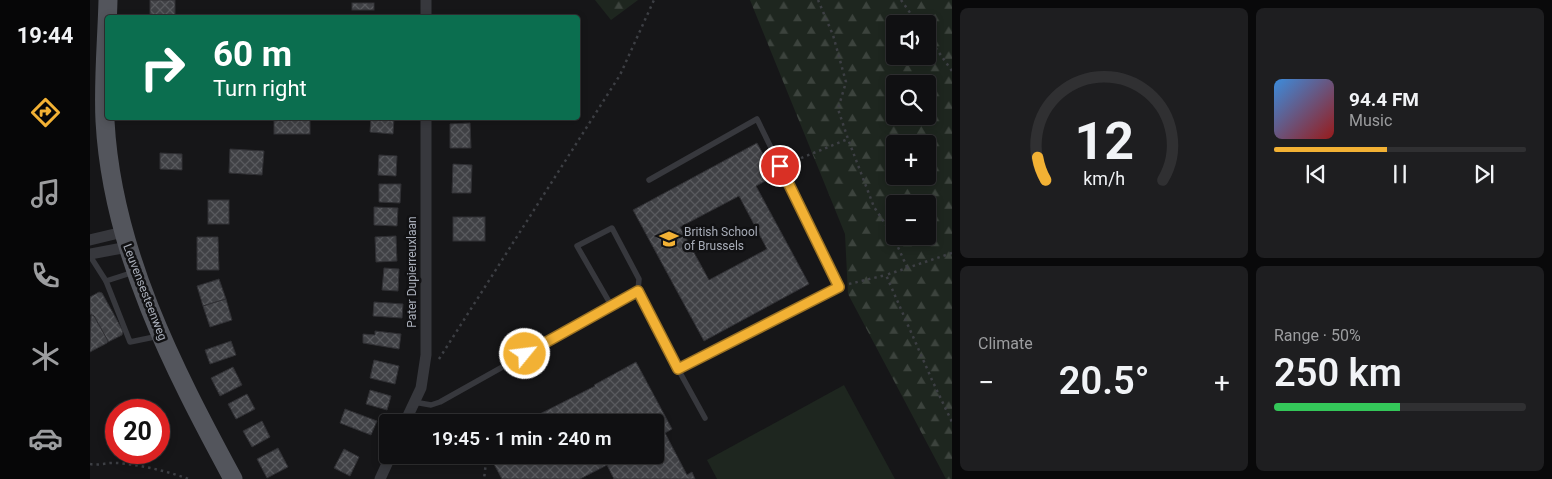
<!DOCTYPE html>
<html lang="en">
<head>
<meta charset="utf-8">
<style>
	:root { --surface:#101012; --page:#1e1e20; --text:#f1f3f6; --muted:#9c9d9f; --line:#303032; --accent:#f2b134 }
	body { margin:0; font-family:Roboto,sans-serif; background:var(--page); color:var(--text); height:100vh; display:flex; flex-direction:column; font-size:19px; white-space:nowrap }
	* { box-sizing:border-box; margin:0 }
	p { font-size:16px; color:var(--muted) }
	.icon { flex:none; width:28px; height:28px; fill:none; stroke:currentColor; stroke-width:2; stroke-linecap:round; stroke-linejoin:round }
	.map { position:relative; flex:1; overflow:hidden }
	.panel { display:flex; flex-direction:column; gap:8px; padding:8px; background:#09090a; width:600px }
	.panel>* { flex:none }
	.guide { position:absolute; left:15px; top:15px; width:475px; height:105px; border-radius:5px; box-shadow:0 2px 8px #0003,0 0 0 1px var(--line); background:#0b6e4f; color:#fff; overflow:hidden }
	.buttons { position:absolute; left:796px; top:15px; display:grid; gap:10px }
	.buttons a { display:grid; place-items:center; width:50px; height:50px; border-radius:5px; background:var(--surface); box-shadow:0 2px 8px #0003,0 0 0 1px var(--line); font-size:25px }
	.speed { position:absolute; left:15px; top:399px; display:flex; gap:10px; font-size:25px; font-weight:700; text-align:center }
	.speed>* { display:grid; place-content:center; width:65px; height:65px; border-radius:50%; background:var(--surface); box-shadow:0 2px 8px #0003,0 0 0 1px var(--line); line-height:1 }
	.speed .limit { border:8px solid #d22; background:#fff; color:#111 }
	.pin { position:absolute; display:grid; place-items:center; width:42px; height:42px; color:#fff; margin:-21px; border:2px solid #fff; border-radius:50%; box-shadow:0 1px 5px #0007 }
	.me { position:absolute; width:55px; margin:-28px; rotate:61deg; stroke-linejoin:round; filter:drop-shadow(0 0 4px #0008) }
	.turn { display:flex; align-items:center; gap:18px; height:105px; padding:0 25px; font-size:22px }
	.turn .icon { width:65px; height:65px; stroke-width:2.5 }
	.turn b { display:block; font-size:35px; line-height:42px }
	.big { font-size:38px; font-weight:600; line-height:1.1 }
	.panel .card { flex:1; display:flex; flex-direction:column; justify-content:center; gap:8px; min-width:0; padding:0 18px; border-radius:8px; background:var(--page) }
	.panel .dial { align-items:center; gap:0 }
	.dial svg { height:130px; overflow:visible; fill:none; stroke:var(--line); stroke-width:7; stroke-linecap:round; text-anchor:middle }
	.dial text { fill:var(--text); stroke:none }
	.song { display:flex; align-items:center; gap:15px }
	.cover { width:60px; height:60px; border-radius:8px; background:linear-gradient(135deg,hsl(210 70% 55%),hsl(0 70% 35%)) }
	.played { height:5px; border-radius:2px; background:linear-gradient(90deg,var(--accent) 45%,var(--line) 45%) }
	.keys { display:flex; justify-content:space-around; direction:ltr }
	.heat { display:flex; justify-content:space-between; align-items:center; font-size:28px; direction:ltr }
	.charge { height:8px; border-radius:4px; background:linear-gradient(90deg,#34c759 50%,var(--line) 0) }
	.panel .tiles { flex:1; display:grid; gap:8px; grid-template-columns:repeat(2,1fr) }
	.trip { position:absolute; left:289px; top:414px; width:285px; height:50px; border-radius:5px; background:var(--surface); box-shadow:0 2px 8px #0003,0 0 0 1px var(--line); font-weight:600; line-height:50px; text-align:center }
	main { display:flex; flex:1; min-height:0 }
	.tabs { display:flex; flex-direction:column; width:90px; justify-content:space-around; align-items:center; background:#060607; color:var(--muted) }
	.tabs .icon { width:35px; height:35px }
	.tabs .current { color:var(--accent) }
	.tabs b { font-size:22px; color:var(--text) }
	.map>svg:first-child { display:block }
</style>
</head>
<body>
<main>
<nav class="tabs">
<b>19:44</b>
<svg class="icon current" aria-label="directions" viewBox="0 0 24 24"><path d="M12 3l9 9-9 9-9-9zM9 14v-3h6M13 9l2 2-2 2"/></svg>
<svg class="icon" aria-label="music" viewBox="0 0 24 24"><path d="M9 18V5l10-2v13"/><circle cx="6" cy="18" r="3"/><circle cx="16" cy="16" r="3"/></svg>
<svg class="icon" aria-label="phone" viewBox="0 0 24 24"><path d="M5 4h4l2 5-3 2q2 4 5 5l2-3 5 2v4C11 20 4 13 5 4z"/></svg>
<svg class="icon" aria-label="climate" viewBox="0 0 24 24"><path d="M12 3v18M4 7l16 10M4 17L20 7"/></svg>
<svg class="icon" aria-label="car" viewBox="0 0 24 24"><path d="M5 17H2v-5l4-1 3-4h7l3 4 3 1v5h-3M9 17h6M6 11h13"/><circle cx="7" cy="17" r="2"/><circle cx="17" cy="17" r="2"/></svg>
</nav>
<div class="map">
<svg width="862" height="479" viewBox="0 0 862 479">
	<defs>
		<pattern id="forest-firs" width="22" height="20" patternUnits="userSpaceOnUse" patternTransform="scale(1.25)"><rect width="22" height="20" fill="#1e261f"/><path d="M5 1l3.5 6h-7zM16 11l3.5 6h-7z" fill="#3c433d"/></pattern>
		<pattern id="building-cross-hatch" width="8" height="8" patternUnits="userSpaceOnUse" patternTransform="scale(1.25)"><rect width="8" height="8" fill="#404145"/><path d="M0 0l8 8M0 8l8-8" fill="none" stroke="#595a5e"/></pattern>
	</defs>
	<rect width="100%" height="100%" fill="#161618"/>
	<g fill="url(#forest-firs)" fill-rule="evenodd">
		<path d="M505 0H548L521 20Z"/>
		<path d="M660 0H862V479H856L758 294 755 234ZM805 24H838V56H805ZM805 84H838V116H805ZM805 144H838V176H805ZM805 204H838V236H805Z"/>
	</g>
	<path fill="#1e261f" d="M754 385 805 479H627L617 460Z"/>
	<g fill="url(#building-cross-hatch)" stroke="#303034" fill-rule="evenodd">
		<rect x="60" y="0" width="25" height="18"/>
		<rect x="262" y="3" width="22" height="7"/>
		<path d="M307 15V18H276V16Z"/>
		<rect x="184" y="118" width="36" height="16"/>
		<path d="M281 118H304L303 134 280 132Z"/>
		<path d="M380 123 381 148H360V124Z"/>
		<path d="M667 143 685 176 666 186 719 284 614 341 543 210ZM649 196 677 249 619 280 590 227Z"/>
		<path d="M140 149 174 151 172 175 139 173Z"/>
		<path d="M70 153 92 154V170L70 169Z"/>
		<path d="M289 155 307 156 306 176 288 175Z"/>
		<path d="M363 164 382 165 381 193H362Z"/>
		<path d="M289 184H311L310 203 289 202Z"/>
		<rect x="118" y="200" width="21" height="24"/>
		<path d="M284 207 308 208 307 226 284 225Z"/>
		<rect x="363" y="217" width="32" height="24"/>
		<path d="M306 236 307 261 286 262 285 237Z"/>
		<path d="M107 237H128L129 270H107Z"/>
		<path d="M294 268 309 269 308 291 292 290Z"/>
		<path d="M129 279 136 299 113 306 107 286Z"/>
		<path d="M9 292 12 293 33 331 32 335 18 342 4 316 0 314V297Z"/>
		<path d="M136 299 142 320 120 327 113 306Z"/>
		<path d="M284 302 313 304 312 318 283 316Z"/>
		<path d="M1 315 4 316 18 341 17 343 0 352Z"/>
		<path d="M285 331 311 334 309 349 273 343V334L285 335Z"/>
		<path d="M141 341 146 355 120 364 115 350Z"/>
		<path d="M284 360 309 366 305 384 280 378Z"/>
		<path d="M546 362 582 429 575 433 597 475 602 472 605 479H524L517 465 490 479H412L399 455H565V422H434L505 386 504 385Z"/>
		<path d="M143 367 152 385 130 396 121 378Z"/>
		<path d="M280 390 301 396 297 410 276 404Z"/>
		<path d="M157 394 165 409 146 419 138 404Z"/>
		<path d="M255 409 287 421 281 435 250 423Z"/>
		<path d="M172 421 180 437 162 447 153 431Z"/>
		<path d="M188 448 198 467 177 478 167 459Z"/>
		<path d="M254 449 269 457 260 476 244 468Z"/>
	</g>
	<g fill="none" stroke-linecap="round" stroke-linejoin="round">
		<g stroke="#3d3f44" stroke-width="2.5" stroke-dasharray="2.5 4" stroke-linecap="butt">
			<path d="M728 0 743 35 756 82 748 109 758 139 784 207 802 234 817 267"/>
			<path d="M811 0 828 24"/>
			<path d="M838 37 862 71"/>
			<path d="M699 163 758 139"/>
			<path d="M862 253 796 275 842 380 862 422"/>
			<path d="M759 284 796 275"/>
			<path d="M349 359 530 75 564 0"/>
			<path d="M393 455 396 462 394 479"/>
			<path d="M0 464C9 466 18 462 27 463 52 465 76 471 99 479"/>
		</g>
		<g stroke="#37383d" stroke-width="5.5">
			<path d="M559 180 667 119 749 287 588 369"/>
			<path d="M0 256 16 281"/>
			<path d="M44 272 16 281 40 342 69 336"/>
			<path d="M521 305 487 246 522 228 549 279 548 291"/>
			<path d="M324 402 341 405 350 402 548 291 588 369 615 418"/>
		</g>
		<g stroke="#37383d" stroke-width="11">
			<path d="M336 18V0"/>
			<path d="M0 240 33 232"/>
			<path d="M0 254 38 247"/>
			<path d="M315 422 331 388 336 355V118"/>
			<path d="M290 479 301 455"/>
		</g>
		<path stroke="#53555c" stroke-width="19" d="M18 0C17 40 13 81 15 121 22 250 83 368 143 479"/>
	</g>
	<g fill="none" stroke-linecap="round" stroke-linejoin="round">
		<g stroke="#9d7322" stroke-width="12">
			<path id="route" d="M435 354 548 291 588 369 749 287 690 166"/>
		</g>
		<use href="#route" stroke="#f2b134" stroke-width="9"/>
	</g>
	<defs>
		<g id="school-bare" transform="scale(1.5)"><path d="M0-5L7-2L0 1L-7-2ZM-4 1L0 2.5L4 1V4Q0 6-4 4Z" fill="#f2b134" stroke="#111113" stroke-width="2.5" paint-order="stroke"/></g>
	</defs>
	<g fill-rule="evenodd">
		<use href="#school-bare" x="579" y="239"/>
	</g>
	<g text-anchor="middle" stroke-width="5" stroke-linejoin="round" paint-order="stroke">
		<g font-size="12" fill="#a8adb8" stroke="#111113" text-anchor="start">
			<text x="594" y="236">British School<tspan x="594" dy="14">of Brussels</tspan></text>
		</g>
		<g font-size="12" fill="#a8adb8" stroke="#111113">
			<text transform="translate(322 272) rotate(-90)" y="4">Pater Dupierreuxlaan</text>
			<text transform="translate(55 292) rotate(69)" y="4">Leuvensesteenweg</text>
		</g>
	</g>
</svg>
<div class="buttons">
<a><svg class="icon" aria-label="sound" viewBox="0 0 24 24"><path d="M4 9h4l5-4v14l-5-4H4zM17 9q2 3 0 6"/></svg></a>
<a><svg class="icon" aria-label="search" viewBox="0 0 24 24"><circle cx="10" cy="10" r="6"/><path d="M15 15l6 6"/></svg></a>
<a>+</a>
<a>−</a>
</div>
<div class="speed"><div class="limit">20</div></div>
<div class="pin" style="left:690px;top:166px;background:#d93025"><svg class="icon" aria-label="arrive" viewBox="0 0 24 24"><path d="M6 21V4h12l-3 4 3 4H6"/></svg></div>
<svg class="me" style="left:435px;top:354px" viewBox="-20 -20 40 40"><circle r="17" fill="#f2b134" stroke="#fff" stroke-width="3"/><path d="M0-11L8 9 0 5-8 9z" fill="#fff"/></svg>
<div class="trip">19:45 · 1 min · 240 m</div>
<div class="guide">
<div class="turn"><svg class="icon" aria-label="right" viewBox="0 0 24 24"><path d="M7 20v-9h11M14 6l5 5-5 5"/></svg><div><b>60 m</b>Turn right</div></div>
</div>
</div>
<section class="panel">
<div class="tiles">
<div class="card dial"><svg viewBox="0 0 100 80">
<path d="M14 69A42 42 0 1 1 86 69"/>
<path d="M14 69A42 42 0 0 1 9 55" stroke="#f2b134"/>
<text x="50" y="56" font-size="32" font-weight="700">12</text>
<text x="50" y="72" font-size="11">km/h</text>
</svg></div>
<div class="card">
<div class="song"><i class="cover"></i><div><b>94.4 FM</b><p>Music</p></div></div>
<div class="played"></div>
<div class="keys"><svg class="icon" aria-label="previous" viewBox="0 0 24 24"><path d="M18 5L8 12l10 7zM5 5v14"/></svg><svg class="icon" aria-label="pause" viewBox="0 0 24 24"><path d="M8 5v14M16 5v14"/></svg><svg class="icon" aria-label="next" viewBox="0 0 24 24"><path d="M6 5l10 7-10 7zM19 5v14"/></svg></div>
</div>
<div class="card"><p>Climate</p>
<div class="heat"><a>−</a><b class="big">20.5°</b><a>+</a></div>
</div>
<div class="card"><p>Range · 50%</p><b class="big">250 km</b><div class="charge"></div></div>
</div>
</section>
</main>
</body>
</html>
